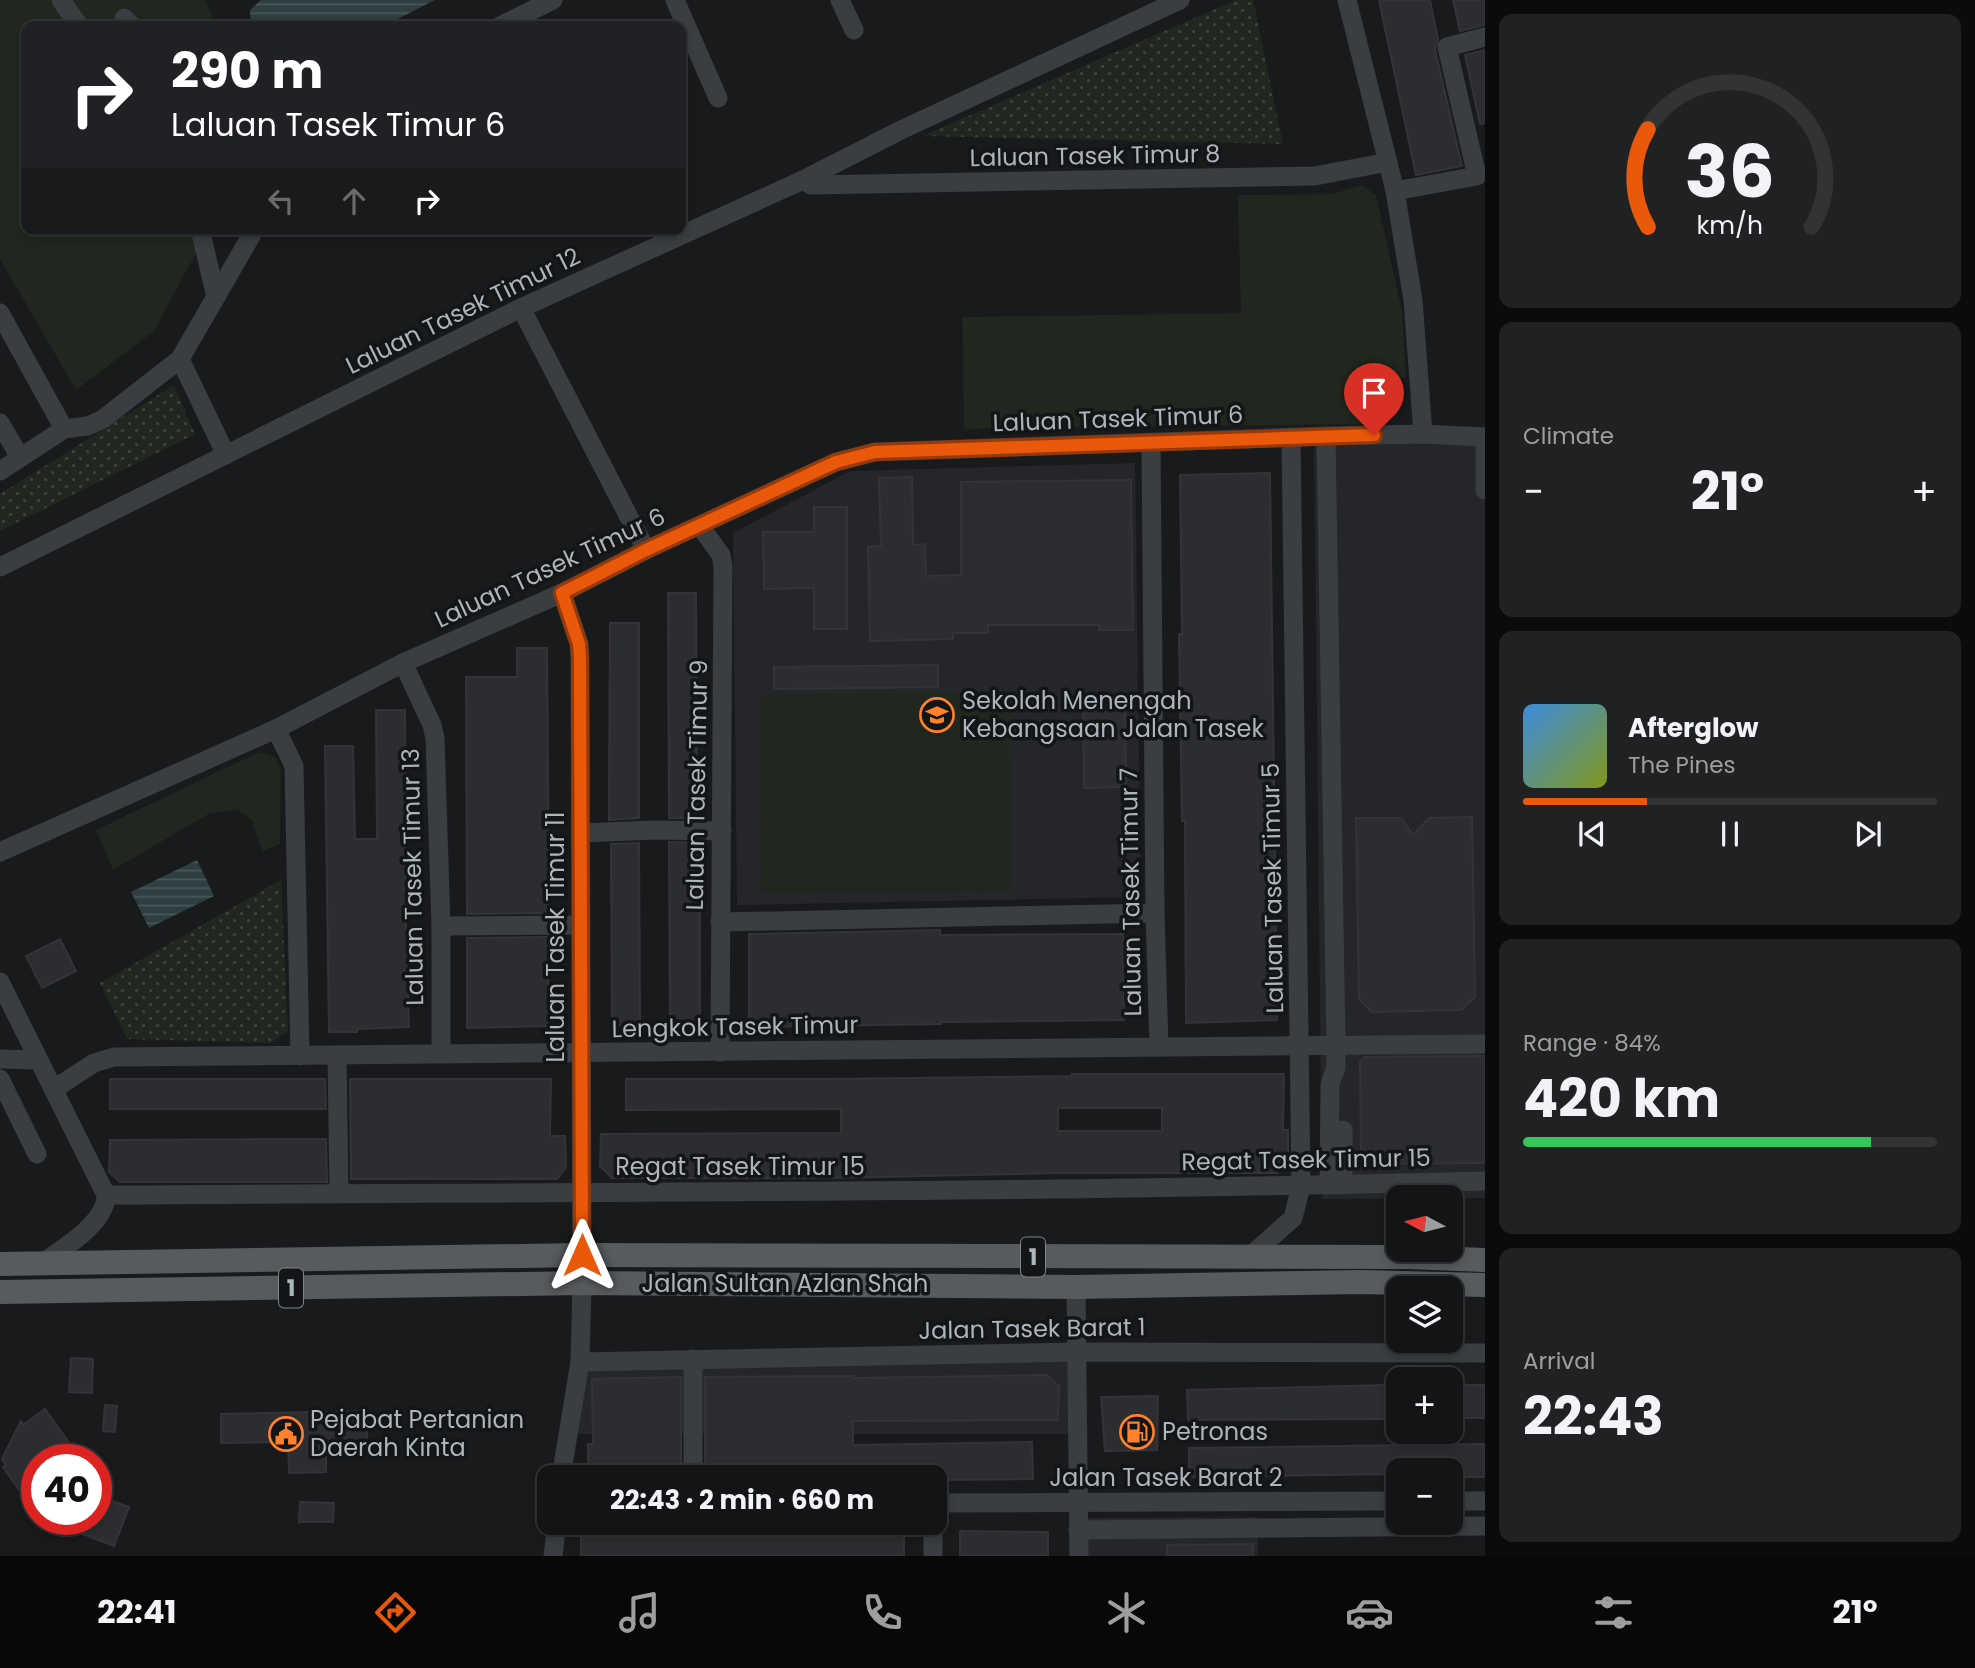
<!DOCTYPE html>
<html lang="en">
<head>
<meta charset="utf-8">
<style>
	:root { --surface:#131415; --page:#202122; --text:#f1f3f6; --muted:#9d9ea0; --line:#323334; --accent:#ea580c }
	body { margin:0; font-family:Poppins,sans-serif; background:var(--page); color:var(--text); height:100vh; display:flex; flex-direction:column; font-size:26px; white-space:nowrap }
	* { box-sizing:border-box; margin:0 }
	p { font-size:23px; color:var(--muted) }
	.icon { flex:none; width:38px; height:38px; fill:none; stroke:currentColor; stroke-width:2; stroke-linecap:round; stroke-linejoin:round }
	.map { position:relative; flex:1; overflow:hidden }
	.side { display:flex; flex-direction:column; gap:14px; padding:14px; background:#0a0b0c; width:490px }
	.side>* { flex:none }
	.top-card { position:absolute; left:21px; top:21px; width:665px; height:214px; border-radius:14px; box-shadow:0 4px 10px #0003,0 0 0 2px var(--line); background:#202124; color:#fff; overflow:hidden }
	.needle { width:46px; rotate:277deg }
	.fabs { position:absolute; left:1386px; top:1185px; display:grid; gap:14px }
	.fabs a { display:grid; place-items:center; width:77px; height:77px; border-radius:14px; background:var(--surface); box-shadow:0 4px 10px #0003,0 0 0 2px var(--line); font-size:35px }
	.speed { position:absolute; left:21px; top:1444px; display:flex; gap:14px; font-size:35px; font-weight:700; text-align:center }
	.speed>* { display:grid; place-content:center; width:91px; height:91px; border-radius:50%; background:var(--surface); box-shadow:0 4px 10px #0003,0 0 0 2px var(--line); line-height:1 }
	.speed .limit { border:10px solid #d22; background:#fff; color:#111 }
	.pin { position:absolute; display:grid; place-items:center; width:60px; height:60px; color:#fff; margin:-72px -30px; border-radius:50% 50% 50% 0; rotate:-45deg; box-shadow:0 0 7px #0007 }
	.pin .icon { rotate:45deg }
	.me { position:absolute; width:77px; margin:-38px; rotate:0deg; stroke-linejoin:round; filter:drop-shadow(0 0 5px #0008) }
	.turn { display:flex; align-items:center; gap:24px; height:147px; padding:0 35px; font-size:32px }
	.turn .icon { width:91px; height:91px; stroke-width:2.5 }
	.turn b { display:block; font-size:49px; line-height:60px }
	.lanes { display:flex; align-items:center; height:66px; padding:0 35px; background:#0003; justify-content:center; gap:35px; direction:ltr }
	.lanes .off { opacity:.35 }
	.big { font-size:52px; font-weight:700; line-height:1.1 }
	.side .tile { flex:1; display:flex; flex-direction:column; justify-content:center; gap:10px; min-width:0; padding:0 24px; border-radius:14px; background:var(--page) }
	.side .dial { align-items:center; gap:0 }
	.dial svg { height:182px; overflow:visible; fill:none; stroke:var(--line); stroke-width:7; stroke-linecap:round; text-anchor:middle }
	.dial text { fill:var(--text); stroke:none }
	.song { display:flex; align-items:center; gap:21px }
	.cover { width:84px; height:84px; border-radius:10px; background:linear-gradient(135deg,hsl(210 70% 55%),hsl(70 70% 35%)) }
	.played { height:7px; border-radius:4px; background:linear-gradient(90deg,var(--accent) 30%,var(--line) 30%) }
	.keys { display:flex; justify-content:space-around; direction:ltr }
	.heat { display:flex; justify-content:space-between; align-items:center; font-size:38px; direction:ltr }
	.charge { height:10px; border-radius:5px; background:linear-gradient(90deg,#34c759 84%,var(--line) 0) }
	.trip { position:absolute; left:537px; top:1465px; width:410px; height:70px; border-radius:14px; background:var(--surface); box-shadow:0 4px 10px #0003,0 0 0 2px var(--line); font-weight:700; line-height:70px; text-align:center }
	.tabs { display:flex; height:112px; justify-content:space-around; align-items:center; background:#080808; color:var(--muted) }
	.tabs .icon { width:49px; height:49px }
	.tabs .current { color:var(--accent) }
	.tabs b { font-size:32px; color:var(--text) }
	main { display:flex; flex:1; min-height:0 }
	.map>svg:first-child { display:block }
</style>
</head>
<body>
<main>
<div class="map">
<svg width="1485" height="1556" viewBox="0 0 1485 1556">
	<defs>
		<pattern id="park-dots" width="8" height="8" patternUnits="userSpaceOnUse" patternTransform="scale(1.75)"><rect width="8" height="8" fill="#1f271e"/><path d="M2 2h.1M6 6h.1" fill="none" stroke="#3d443d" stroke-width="1.8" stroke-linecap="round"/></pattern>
		<pattern id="water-rules" width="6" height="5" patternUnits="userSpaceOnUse" patternTransform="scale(1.75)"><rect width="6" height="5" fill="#2e3e41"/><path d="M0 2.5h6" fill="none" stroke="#4a585a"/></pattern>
	</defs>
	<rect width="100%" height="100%" fill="#191a1c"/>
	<g fill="#252629">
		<path d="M1314 433 1485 437V1198L1322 1199Z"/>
		<path d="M1135 463 1141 897 737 905 733 533 850 471Z"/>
		<path d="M1084 1346 1083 1434H575L585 1354Z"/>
		<path d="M1258 1517V1556H1079L1080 1518Z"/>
	</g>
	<g fill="#1f271e">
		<path d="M0 0H205L217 26H26V229H209L154 331 76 390 0 259Z"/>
		<path d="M1362 185 1376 195 1402 311 1406 378 1367 382 1369 424 964 429 962 317 1241 313 1238 195 1332 194Z"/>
		<path d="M1009 692 1011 891 761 893 759 695Z"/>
		<path d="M259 752 276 757 281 772 280 844 262 851 252 820 237 810 210 813 113 870 96 830Z"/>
	</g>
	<g fill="url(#park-dots)">
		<path d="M1236 0H1253L1283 144 922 136Z"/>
		<path d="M174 385 195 434 0 531V494Z"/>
		<path d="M281 880 288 1031 271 1043 127 1039 100 983Z"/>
	</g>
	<g fill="url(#water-rules)">
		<path d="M261 0H435L384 26H251L250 10Z"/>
		<path d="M197 860 214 896 149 928 131 892Z"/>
	</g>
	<g fill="#2c2d30" stroke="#333438" stroke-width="2" fill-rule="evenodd">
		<path d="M1379 0H1430L1438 39 1435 50 1462 166 1416 175Z"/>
		<path d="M1453 0H1485V25L1460 31Z"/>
		<path d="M1485 50V123L1480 124 1465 55Z"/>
		<path d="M1270 473 1277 1020 1186 1023 1185 821H1182L1179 634H1182L1180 475Z"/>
		<path d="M912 477 913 545 925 544 926 576 961 575V482L1131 480 1133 630H1099V625H988V633H953V639L870 641 868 547 881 546 879 478Z"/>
		<path d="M814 507H847V629H814V588L764 589 763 532H814Z"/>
		<path d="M668 593H696L697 818H669Z"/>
		<path d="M610 623H639V818L609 820Z"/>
		<path d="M517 648H547L549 913 467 914 466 677H517Z"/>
		<path d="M938 665V687L774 689V667Z"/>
		<path d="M1125 704 1126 787 1084 788 1083 705Z"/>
		<path d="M376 710H405L406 932 409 1027 357 1029V1032H329L325 746H353L355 839H377Z"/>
		<path d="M1472 817 1475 997 1461 1010 1372 1012 1359 999 1356 818H1401L1413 835 1429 818Z"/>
		<path d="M669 842 700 843V1024H670Z"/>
		<path d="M639 843 640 1025H612L611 844Z"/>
		<path d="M940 930V935L1123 934 1124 1020 941 1022V1024L749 1027V934Z"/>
		<path d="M548 937V1026L467 1028V938Z"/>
		<path d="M60 939 76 971 42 988 26 956Z"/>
		<path d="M1485 1056V1163L1375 1164 1361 1153 1360 1062 1365 1057Z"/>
		<path d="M1072 1074H1284L1283 1130H1288V1161L1277 1173H1060L831 1178H612L600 1166 601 1134 841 1133V1109L626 1110V1079H829L1072 1076ZM1058 1108H1162V1131H1058Z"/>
		<path d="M110 1079H325L326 1109H110Z"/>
		<path d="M350 1079H551L550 1136H565L566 1167 557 1179H351Z"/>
		<path d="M326 1139 327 1182H120L109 1172 110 1140Z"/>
		<path d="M71 1358 93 1359 92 1393 69 1392Z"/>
		<path d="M1046 1375 1059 1386 1058 1420 853 1421V1445L1032 1442 1033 1479 934 1480V1477H705V1377L853 1376V1378Z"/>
		<path d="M681 1377V1477H588V1444H593L592 1379Z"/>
		<path d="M1386 1385H1398V1419L1188 1420 1187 1390Z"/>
		<rect x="1451" y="1385" width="34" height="33"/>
		<path d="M1158 1396 1157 1450 1105 1451 1101 1397Z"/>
		<path d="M105 1405 117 1406 115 1432 103 1431Z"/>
		<path d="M45 1409 75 1451 63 1460H37V1479L20 1491 3 1467 6 1465 2 1459 21 1421 23 1425Z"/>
		<path d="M367 1411V1441H326V1472L289 1473 288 1442 221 1443V1414Z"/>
		<path d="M1485 1444V1477H1451V1470H1398V1474L1189 1477V1448Z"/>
		<path d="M96 1495 129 1507 114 1546 66 1528 69 1519H96Z"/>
		<path d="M300 1502 334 1503 333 1522H299Z"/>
		<rect x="581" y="1522" width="323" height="34"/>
		<path d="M960 1531 1048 1532V1556H960Z"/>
		<path d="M1253 1544V1556H1167V1545Z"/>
	</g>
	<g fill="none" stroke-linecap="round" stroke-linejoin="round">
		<g stroke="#3a3d41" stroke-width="19">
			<path d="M61 0 79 26"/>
			<path d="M675 0 718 98"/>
			<path d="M840 0 854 30"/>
			<path d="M1347 0 1395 191 1413 300 1423 434"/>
			<path d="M124 18 132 26"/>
			<path d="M500 26 553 0"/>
			<path d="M803 180 811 185 1315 176 1388 162"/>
			<path d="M1395 191 1477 176 1447 47 1485 37"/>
			<path d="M200 229 216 297"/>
			<path d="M521 308 646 550"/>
			<path d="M0 313 64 429"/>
			<path d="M0 423 20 457"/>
			<path d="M1326 436 1336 1045V1068L1330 1084 1329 1185"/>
			<path d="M1485 437V490"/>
			<path d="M1151 443 1155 913 1159 1047"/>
			<path d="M226 455 180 359 255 229"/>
			<path d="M0 471 64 429 88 426 103 419 180 359"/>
			<path d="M700 526 721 555 723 566 720 1052"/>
			<path d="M0 567 521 308 803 180 901 130 1180 0"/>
			<path d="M403 663 432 725 435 738 441 926V1054"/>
			<path d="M276 729 294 766 300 1056"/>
			<path d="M581 833 655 830 722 831"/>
			<path d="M0 852 276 729 403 663 562 593 646 550 836 462 875 452 1326 436 1423 434 1485 437"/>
			<path d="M720 922 1155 913"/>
			<path d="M441 926 581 925"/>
			<path d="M0 982 104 1191 109 1195C568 1192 1026 1193 1485 1181"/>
			<path d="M337 1055 339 1193"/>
			<path d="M0 1059 37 1060"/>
			<path d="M0 1079 37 1154"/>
			<path d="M54 1089 94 1063 114 1057 1485 1044"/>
			<path d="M1343 1185V1130"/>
			<path d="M1249 1257 1293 1218 1301 1186 1291 437"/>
			<path d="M41 1264C62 1249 108 1222 106 1194"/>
			<path d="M1076 1287 1079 1556"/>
			<path d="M693 1359V1477"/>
			<path d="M580 1362 1076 1352 1485 1353"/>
			<path d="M561 1477 580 1362 582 1283 580 658 579 644 562 593"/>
			<path d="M1451 1501H1485"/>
			<path d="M934 1503 1398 1501"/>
			<path d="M1078 1530 1485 1526"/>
			<path d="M553 1556 557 1522"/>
			<path d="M933 1556V1522"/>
		</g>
		<g stroke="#565b60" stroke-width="24">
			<path d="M0 1264 582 1255 1409 1257 1485 1260"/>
			<path d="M0 1292 582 1283 1076 1287 1360 1282 1485 1285"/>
		</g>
	</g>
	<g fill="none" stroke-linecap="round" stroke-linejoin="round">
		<g stroke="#983908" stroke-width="18">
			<path id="route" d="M582 1255 580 658 579 644 562 593 646 550 836 462 875 452 1374 435"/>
		</g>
		<use href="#route" stroke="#ea580c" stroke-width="12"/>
	</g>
	<defs>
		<g id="school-ring" transform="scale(1.75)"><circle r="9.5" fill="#141517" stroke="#ff812e" stroke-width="1.5"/><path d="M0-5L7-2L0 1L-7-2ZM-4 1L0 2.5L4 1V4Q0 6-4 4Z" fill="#ff812e"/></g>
		<g id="fuel-ring" transform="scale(1.75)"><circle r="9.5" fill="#141517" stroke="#ff812e" stroke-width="1.5"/><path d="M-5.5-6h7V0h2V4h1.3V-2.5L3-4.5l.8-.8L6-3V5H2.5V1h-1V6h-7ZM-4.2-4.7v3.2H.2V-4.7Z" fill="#ff812e"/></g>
		<g id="civic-ring" transform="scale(1.75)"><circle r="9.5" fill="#141517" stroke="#ff812e" stroke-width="1.5"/><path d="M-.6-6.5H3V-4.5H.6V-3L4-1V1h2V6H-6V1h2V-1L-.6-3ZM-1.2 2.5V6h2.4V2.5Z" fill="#ff812e"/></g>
	</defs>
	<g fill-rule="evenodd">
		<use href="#school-ring" x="937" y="715"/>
		<use href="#fuel-ring" x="1137" y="1432"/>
		<use href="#civic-ring" x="286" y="1434"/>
	</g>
	<g text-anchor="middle" stroke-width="7" stroke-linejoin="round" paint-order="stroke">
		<g fill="#141517" stroke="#7e858a" stroke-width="2">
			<rect x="1021" y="1237.5" width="24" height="39" rx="5"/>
			<rect x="279" y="1268.5" width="24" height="39" rx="5"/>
		</g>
		<g font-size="23" font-weight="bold" fill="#abb5bc">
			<text x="1033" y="1265">1</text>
			<text x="291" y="1296">1</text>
		</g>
		<g font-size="24" fill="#abb5bc" stroke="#141517">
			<text transform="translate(1095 156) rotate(-1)" y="8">Laluan Tasek Timur 8</text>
			<text transform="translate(463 311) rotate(-26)" y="8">Laluan Tasek Timur 12</text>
			<text transform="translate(1118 419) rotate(-2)" y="8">Laluan Tasek Timur 6</text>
			<text transform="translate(550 568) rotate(-25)" y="8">Laluan Tasek Timur 6</text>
			<text transform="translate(697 785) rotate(-89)" y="8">Laluan Tasek Timur 9</text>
			<text transform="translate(413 877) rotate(-91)" y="8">Laluan Tasek Timur 13</text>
			<text transform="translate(1273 888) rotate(-91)" y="8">Laluan Tasek Timur 5</text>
			<text transform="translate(1131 892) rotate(-91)" y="8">Laluan Tasek Timur 7</text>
			<text transform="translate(556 937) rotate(-90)" y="8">Laluan Tasek Timur 11</text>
			<text transform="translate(735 1027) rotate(-1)" y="8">Lengkok Tasek Timur</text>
			<text transform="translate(1306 1160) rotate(-1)" y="8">Regat Tasek Timur 15</text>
			<text x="740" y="1175">Regat Tasek Timur 15</text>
			<text x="785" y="1292">Jalan Sultan Azlan Shah</text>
			<text transform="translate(1032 1329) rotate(-1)" y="8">Jalan Tasek Barat 1</text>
			<text x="1166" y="1486">Jalan Tasek Barat 2</text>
		</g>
		<g font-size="24" fill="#abb5bc" stroke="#141517" text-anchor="start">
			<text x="962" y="709">Sekolah Menengah<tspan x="962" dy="28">Kebangsaan Jalan Tasek</tspan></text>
			<text x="310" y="1428">Pejabat Pertanian<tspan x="310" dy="28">Daerah Kinta</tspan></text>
			<text x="1162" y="1440">Petronas</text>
		</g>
	</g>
</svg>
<div class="fabs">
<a><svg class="needle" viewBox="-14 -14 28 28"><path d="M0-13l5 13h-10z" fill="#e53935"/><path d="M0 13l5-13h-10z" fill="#9d9ea0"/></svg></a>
<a><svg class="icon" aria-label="layers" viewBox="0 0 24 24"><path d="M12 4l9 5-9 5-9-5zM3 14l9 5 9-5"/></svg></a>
<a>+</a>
<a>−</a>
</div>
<div class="speed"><div class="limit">40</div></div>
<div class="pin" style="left:1374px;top:435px;background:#d93025"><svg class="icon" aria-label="arrive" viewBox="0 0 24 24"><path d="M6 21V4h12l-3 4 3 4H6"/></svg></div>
<svg class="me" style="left:582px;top:1255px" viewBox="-20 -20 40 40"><path d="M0-17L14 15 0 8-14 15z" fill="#ea580c" stroke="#fff" stroke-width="4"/></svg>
<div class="trip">22:43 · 2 min · 660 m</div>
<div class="top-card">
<div class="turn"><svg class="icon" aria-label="right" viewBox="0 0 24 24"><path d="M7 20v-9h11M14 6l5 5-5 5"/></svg><div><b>290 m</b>Laluan Tasek Timur 6</div></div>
<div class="lanes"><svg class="icon off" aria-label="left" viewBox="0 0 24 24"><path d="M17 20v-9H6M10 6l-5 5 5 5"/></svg><svg class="icon off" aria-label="ahead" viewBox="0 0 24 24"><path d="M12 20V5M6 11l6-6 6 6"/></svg><svg class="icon" aria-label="right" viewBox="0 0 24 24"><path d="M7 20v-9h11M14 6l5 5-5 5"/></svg></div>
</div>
</div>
<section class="side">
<div class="tile dial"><svg viewBox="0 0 100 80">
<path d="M14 69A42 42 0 1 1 86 69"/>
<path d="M14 69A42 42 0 0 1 14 26" stroke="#ea580c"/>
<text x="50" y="56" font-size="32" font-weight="700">36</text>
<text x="50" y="72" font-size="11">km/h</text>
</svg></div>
<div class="tile"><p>Climate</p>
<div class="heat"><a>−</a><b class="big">21°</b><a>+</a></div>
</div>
<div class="tile">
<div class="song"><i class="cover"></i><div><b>Afterglow</b><p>The Pines</p></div></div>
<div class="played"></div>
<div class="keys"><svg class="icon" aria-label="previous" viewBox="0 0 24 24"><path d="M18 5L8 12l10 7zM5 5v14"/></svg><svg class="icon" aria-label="pause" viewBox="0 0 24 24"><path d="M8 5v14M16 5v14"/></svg><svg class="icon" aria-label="next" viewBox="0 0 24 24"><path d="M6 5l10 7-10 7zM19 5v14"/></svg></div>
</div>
<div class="tile"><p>Range · 84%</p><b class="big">420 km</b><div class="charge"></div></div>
<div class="tile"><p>Arrival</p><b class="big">22:43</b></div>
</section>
</main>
<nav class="tabs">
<b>22:41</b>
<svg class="icon current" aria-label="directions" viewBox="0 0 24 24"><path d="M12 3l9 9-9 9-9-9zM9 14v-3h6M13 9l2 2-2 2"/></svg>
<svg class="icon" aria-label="music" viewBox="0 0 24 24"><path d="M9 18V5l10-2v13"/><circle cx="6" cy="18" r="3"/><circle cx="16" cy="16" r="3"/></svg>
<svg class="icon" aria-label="phone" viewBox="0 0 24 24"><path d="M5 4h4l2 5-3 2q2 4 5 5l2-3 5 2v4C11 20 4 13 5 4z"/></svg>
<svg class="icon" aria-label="climate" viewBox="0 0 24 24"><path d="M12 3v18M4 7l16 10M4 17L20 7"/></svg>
<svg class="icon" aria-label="car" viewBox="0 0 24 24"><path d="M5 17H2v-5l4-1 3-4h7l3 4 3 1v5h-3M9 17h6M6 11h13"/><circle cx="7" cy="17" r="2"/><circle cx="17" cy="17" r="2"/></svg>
<svg class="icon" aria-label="filters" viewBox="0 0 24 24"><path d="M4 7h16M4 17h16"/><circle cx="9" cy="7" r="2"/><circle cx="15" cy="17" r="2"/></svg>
<b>21°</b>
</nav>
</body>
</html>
